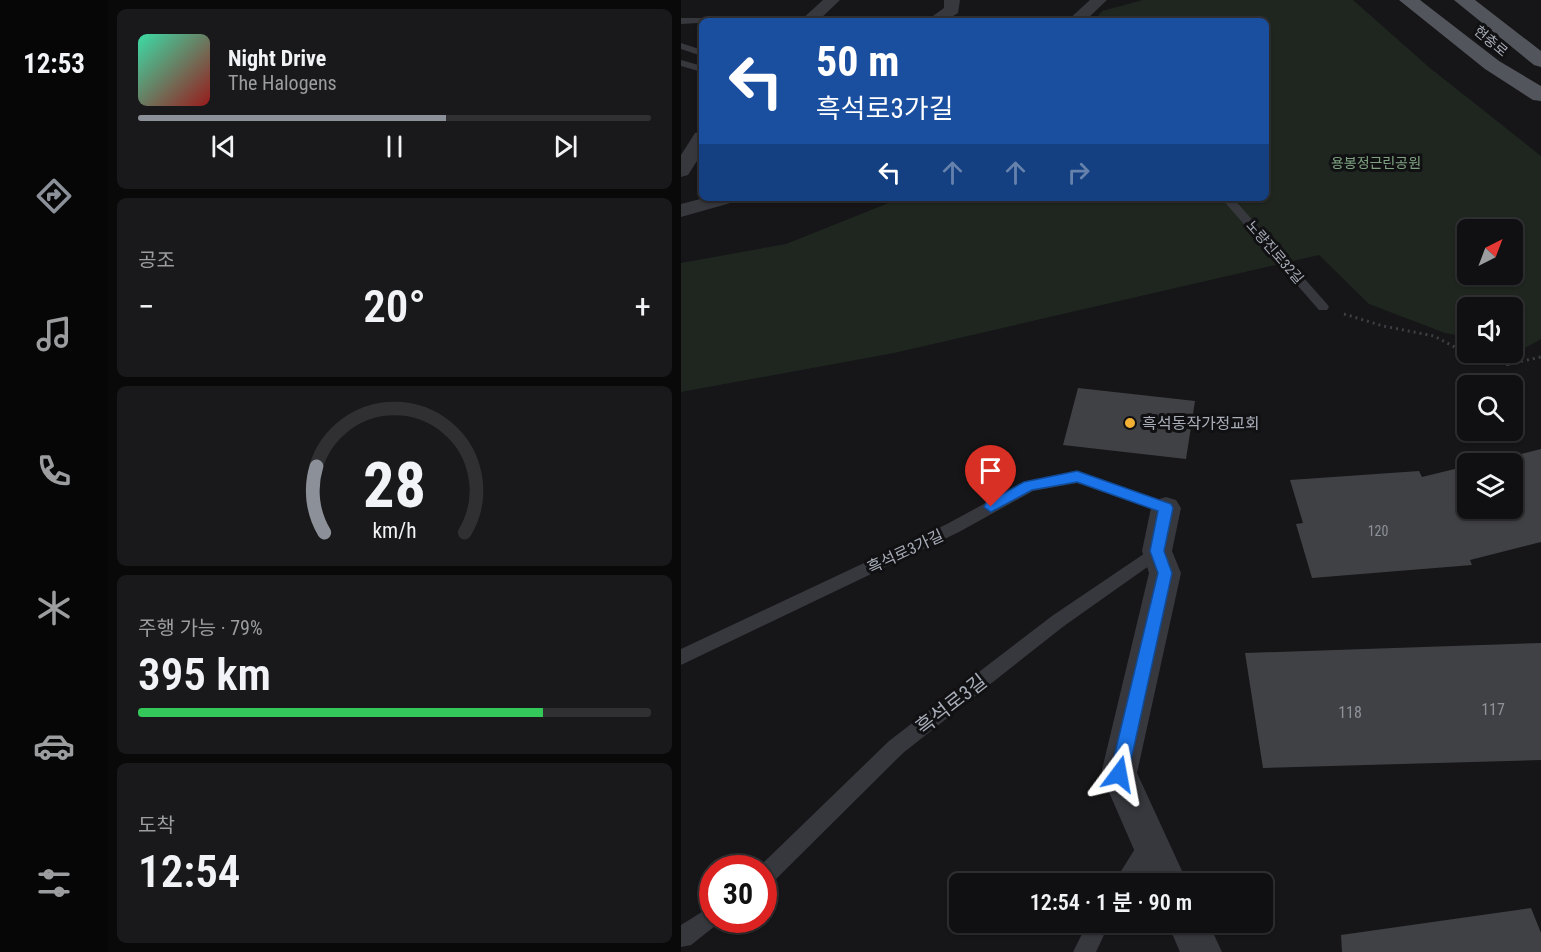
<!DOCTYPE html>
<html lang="ko">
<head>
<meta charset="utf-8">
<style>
	:root { --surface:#101012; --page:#19191b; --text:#f1f3f6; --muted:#9c9d9f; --line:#303032; --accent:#8c9099 }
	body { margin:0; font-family:"Roboto Condensed","Noto Sans KR",sans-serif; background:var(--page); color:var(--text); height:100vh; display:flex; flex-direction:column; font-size:22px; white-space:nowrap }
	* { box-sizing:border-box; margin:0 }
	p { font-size:20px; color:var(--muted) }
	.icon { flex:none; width:33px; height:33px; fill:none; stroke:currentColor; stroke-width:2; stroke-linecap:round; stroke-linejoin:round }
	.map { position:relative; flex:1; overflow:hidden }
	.side { display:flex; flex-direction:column; gap:9px; padding:9px; background:#09090a; width:573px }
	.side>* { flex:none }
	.hud { position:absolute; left:18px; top:18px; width:570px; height:183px; border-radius:9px; box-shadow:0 2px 4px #0004,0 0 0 2px var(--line); background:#1a4fa0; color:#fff; overflow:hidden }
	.needle { width:39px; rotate:42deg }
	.buttons { position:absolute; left:776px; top:219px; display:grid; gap:12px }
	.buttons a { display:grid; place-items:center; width:66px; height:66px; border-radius:9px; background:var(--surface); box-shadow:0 2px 4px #0004,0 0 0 2px var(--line); font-size:30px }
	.speed { position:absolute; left:18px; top:855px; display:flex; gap:12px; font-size:30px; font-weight:700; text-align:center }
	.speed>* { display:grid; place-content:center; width:78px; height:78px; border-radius:50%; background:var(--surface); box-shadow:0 2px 4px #0004,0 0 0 2px var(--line); line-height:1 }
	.speed .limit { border:9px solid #d22; background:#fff; color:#111 }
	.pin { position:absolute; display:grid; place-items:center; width:51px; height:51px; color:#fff; margin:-62px -26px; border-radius:50% 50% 50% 0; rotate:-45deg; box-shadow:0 0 6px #0007 }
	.pin .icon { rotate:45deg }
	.me { position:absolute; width:66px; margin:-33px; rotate:13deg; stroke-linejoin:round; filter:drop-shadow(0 0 4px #0008) }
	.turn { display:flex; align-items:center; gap:21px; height:126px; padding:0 18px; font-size:27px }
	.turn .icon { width:78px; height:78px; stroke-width:2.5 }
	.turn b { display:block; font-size:42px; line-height:51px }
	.lanes { display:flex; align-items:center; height:57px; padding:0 18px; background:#0003; justify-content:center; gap:30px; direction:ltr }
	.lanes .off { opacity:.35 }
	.big { font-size:45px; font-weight:600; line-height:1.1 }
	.side .tile { flex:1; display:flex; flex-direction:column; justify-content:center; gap:9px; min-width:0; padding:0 21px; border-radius:9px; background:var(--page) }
	.side .dial { align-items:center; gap:0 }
	.dial svg { height:156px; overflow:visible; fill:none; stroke:var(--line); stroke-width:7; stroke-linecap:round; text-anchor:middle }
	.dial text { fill:var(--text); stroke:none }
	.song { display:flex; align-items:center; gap:18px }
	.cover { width:72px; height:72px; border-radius:9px; background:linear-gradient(135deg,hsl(160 70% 55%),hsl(0 70% 35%)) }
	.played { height:6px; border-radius:3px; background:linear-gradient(90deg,var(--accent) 60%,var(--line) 60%) }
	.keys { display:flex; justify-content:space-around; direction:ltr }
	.heat { display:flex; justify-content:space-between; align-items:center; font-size:33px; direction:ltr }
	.charge { height:9px; border-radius:4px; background:linear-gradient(90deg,#34c759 79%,var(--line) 0) }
	.trip { position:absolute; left:268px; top:873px; width:324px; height:60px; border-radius:9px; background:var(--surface); box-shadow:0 2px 4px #0004,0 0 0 2px var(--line); font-weight:600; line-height:60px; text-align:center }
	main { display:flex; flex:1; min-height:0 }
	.tabs { display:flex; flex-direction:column; width:108px; justify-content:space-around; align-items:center; background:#060607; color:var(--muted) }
	.tabs .icon { width:42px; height:42px }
	.tabs .on { color:var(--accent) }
	.tabs b { font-size:27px; color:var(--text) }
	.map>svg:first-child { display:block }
</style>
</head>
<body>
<main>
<nav class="tabs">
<b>12:53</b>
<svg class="icon on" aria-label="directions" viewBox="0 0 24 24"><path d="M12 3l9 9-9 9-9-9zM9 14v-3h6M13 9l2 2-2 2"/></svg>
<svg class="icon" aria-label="music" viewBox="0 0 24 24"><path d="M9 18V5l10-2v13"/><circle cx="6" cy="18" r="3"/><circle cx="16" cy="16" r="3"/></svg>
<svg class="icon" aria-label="phone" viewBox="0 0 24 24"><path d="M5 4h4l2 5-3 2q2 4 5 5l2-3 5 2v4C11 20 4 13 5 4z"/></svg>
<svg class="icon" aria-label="climate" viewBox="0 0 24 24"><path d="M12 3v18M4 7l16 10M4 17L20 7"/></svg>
<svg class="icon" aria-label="car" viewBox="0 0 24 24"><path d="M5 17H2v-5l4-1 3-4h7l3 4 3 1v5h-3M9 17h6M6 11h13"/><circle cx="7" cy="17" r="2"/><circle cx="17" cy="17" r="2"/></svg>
<svg class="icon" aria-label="filters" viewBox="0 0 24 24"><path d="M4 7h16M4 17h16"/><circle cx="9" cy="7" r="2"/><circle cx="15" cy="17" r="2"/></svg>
</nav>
<section class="side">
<div class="tile">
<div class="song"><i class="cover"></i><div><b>Night Drive</b><p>The Halogens</p></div></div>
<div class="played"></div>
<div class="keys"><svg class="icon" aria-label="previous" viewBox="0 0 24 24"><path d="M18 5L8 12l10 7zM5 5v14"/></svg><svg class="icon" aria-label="pause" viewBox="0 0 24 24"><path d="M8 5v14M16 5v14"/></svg><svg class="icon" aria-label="next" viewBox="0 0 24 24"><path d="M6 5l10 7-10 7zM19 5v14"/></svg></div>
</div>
<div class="tile"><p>공조</p>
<div class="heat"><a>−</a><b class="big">20°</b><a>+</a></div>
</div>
<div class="tile dial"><svg viewBox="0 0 100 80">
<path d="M14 69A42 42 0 1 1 86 69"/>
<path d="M14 69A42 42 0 0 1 10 35" stroke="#8c9099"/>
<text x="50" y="56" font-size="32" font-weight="700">28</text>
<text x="50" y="72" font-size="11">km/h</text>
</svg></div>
<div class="tile"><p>주행 가능 · 79%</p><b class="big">395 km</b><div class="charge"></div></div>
<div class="tile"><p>도착</p><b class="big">12:54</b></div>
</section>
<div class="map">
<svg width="860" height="952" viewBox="0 0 860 952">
	<rect width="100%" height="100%" fill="#161618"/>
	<path fill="#1e261f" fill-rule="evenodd" d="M462 0H672L749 68 860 156V339L844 348 831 346V308H786V337L764 333 688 304 638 255 213 353 0 392V263L105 244 220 198H585V21H413L421 11ZM786 230H831V274H786Z"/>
	<g fill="#404145">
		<path d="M397 388 514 401 505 459 382 445Z"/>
		<path d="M860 449V542L789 560 791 565 631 578 615 524 622 523 609 480 738 471 741 477 786 466V508H831V464H799Z"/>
		<path d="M860 643V760L582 768 564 653Z"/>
		<path d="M850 908 860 933V952H661L660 935Z"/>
	</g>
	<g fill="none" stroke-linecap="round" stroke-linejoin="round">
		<path stroke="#3d3f44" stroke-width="3" stroke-dasharray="2 4" stroke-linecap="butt" d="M663 314 702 326 753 336 785 353 811 362 828 364 860 357"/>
		<path stroke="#3d3f44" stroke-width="4" stroke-dasharray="3 4.5" stroke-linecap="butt" d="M825 364H830"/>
		<g fill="#37383d" fill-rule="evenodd">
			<path d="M0 18H47L51 21 0 24Z"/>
			<path d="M0 43 21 50V56L0 49Z"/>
			<path d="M0 60 21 66V72L0 66Z"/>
			<path d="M540 198H552L646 304 648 307 646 310H638Z"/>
			<path d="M396 471 490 504 493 508 490 512 485 514 396 483 352 491 278 532 0 665V649L266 524 343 482Z"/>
			<path d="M476 545 482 546 484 551 482 556 383 626 222 753 89 885 82 888V868H77L208 741 371 616Z"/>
			<path d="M469 833 476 836 479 843 454 884H432L462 836Z"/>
			<path d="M32 905V920H41L39 922 10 945 0 947V925Z"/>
			<path d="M407 922H429L415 952H392Z"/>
		</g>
		<g fill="#37383d" fill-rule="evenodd">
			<path d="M142 0H159L137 21H119Z"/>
			<path d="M263 0H279L277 13 264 21H245L263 8Z"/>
			<path d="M409 0H426L404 21H386Z"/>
			<path d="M21 131V153L7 175 0 177V155L14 133Z"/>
			<path d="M23 198H57L53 202 0 217V204Z"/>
			<path d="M485 497 495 500 500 508 491 551 500 573 456 773 507 884H468L420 774 468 573 461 551 470 508 475 500Z"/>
			<path d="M486 922H527L541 952H499Z"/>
		</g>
		<g fill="#53555c" fill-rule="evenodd">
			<path d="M718 0H739L818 61 860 86V101L852 100 804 69Z"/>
			<path d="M773 0H794L860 51V67L853 65Z"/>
		</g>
	</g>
	<path fill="#1a73e8" stroke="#114b97" stroke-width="1.5" d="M396 471 490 504 492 508 483 551 491 573 447 774 444 780 438 783 432 780 429 774 477 573 469 551 477 511 396 482 351 490 310 512 303 507 305 503 343 482Z"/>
	<circle fill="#f2b134" stroke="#111113" stroke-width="2" cx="449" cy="423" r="6"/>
	<g text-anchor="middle" stroke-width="6" stroke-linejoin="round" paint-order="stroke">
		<g font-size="14" fill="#a8adb8" stroke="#111113">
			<text transform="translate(810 41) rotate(40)" y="5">현충로</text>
			<text transform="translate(594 252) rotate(49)" y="5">노량진로32길</text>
		</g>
		<g font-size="14" fill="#7fa381" stroke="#111113">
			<text x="695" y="168">용봉정근린공원</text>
		</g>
		<g font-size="14" fill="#8e929b">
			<text x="697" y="536">120</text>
		</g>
		<g font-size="16" fill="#a8adb8" stroke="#111113" text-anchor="start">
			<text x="461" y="429">흑석동작가정교회</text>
		</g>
		<g font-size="16" fill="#a8adb8" stroke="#111113">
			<text transform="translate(224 551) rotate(-25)" y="6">흑석로3가길</text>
		</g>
		<g font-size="16" fill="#8e929b">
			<text x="812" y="715">117</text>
			<text x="669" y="718">118</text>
		</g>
		<g font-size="20" fill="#a8adb8" stroke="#111113">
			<text transform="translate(270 704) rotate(-38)" y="7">흑석로3길</text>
		</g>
	</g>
</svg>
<div class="buttons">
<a><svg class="needle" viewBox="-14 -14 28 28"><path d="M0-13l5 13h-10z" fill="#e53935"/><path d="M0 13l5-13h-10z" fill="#9c9d9f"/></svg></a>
<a><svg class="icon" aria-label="sound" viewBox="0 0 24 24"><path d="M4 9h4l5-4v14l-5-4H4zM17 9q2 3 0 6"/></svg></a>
<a><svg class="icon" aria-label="search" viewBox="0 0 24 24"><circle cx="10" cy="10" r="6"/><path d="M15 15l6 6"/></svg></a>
<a><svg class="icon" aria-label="layers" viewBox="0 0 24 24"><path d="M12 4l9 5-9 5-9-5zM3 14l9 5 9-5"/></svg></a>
</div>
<div class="speed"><div class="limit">30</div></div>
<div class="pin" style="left:310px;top:507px;background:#d93025"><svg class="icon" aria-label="arrive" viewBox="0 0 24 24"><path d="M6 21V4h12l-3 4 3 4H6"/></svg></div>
<svg class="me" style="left:438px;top:774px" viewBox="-20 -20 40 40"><path d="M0-17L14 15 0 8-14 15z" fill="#1a73e8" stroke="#fff" stroke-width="4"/></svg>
<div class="trip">12:54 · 1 분 · 90 m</div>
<div class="hud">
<div class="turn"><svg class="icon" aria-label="left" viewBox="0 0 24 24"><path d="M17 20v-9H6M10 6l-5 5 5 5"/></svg><div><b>50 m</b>흑석로3가길</div></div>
<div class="lanes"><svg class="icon" aria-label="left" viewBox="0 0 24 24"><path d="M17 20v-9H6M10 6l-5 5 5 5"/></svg><svg class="icon off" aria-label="ahead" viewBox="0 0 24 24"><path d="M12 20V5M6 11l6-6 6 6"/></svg><svg class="icon off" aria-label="ahead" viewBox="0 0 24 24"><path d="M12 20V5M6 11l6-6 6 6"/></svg><svg class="icon off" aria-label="right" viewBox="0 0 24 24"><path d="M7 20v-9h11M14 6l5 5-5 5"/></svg></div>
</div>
</div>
</main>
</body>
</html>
